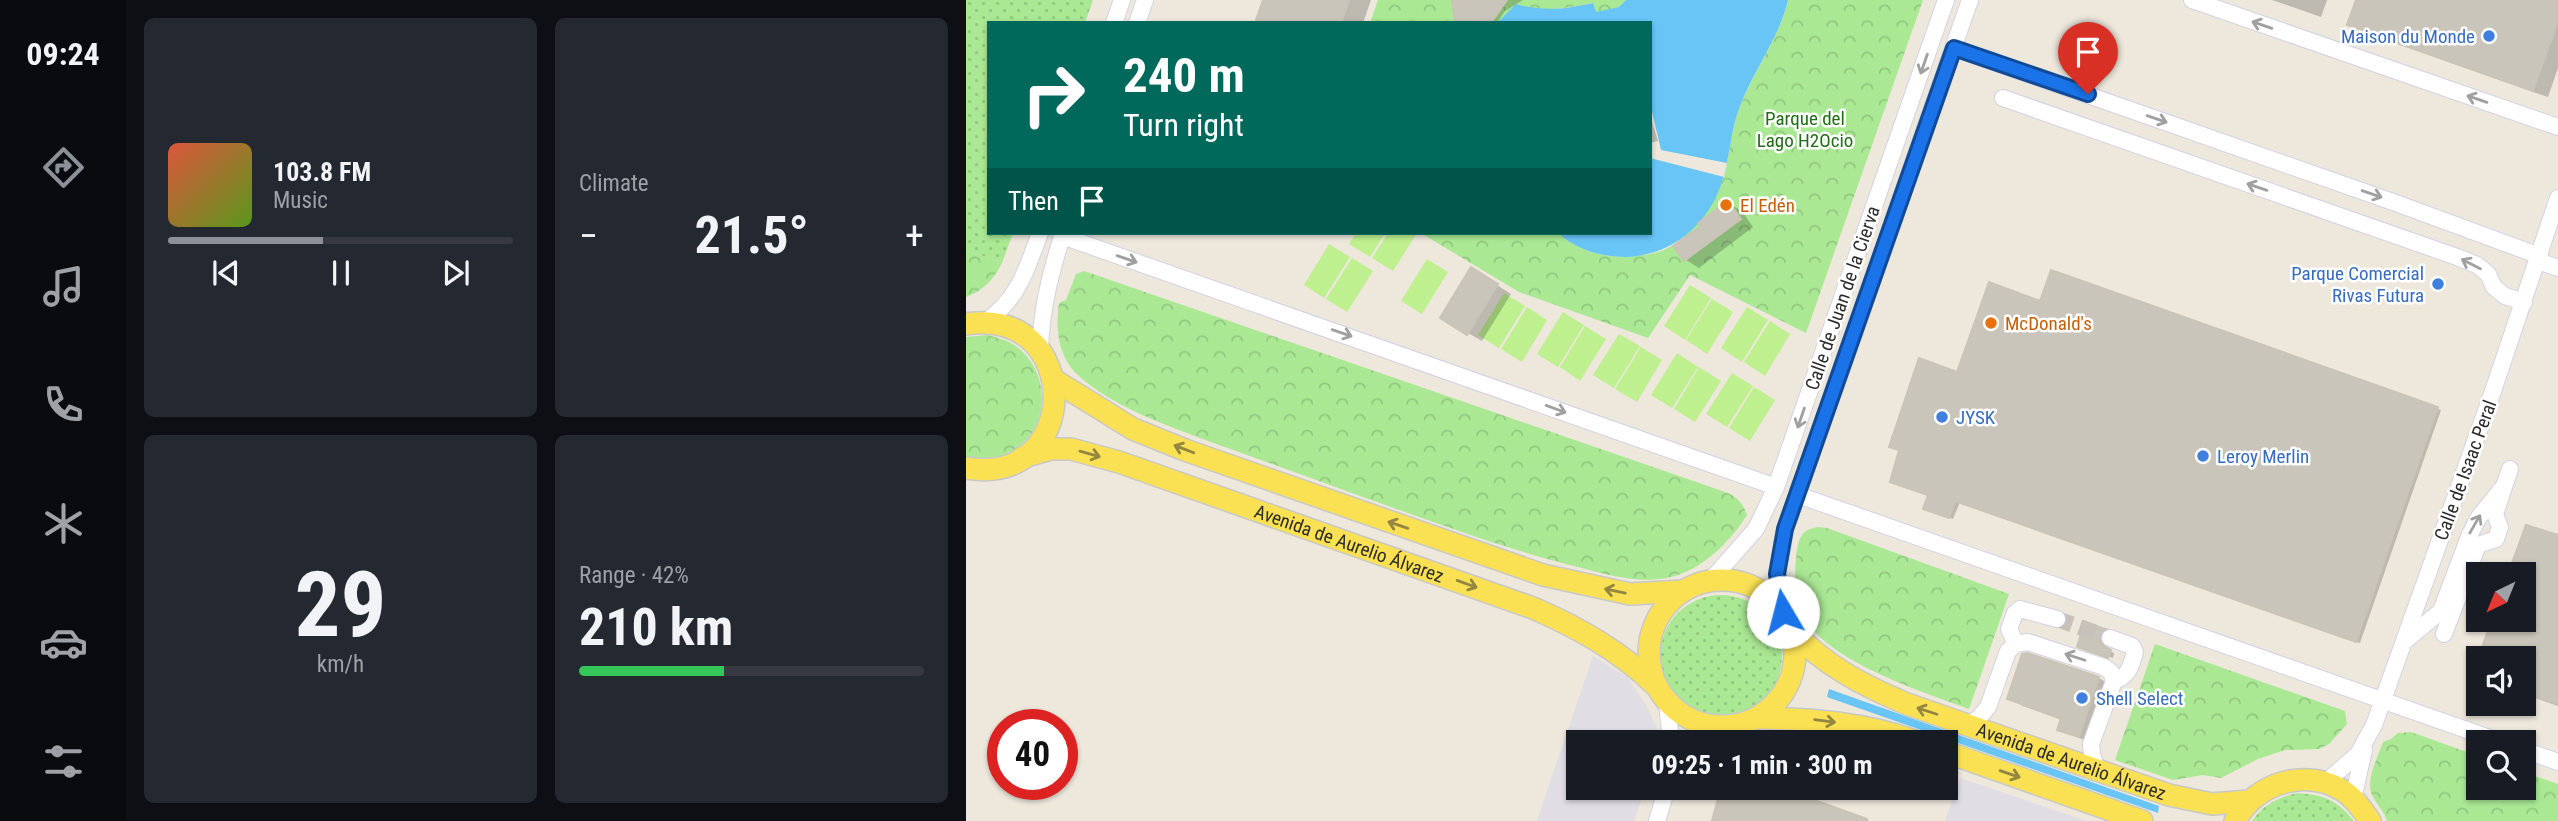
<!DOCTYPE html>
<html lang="en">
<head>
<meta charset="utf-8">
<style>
	:root { --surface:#171b24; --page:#242831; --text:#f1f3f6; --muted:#9ea1a6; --line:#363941; --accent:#8c9099 }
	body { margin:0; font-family:"Roboto Condensed",sans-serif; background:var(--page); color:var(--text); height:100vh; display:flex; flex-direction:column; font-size:26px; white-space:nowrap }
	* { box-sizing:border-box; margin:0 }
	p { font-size:23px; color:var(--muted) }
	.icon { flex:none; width:38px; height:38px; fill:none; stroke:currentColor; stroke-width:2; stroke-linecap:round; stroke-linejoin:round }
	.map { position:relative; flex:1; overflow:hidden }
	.drawer { display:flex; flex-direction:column; gap:18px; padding:18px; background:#0d0f14; width:840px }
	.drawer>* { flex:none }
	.guide { position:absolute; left:21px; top:21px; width:665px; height:214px; border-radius:0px; box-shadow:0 2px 5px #0004; background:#00695c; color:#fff; overflow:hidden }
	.needle { width:46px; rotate:223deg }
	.controls { position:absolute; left:1500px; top:562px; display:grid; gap:14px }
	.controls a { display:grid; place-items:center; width:70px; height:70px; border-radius:0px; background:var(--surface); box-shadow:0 2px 5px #0004; font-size:35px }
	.speed { position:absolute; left:21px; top:709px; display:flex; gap:14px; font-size:35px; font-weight:700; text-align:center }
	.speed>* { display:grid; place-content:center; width:91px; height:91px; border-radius:50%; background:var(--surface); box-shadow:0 2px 5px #0004; line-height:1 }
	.speed .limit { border:10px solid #d22; background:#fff; color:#111 }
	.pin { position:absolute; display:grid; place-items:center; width:60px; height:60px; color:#fff; margin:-72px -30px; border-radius:50% 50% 50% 0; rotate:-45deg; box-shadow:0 0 7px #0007 }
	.pin .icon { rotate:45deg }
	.me { position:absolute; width:77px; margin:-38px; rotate:352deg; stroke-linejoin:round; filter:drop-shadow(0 0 5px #0008) }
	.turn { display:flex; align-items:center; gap:24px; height:147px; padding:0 21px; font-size:32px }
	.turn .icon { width:91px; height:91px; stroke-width:2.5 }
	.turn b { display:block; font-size:49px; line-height:60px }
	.then { display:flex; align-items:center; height:66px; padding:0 21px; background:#0003; gap:14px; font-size:26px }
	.big { font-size:52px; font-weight:700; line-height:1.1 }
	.drawer .widget { flex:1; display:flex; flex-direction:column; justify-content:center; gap:10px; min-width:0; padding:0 24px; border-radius:10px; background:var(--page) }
	.drawer .dial { align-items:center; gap:0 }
	.dial b { font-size:91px; line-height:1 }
	.song { display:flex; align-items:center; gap:21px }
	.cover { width:84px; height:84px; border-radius:10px; background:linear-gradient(135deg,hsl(10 70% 55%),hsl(90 70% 35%)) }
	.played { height:7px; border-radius:4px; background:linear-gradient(90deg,var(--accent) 45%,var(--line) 45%) }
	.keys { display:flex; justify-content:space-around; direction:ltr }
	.heat { display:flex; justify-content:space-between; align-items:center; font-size:38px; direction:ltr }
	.charge { height:10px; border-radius:5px; background:linear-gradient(90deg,#34c759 42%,var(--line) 0) }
	.drawer .tiles { flex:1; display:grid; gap:18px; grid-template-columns:repeat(2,1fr) }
	.trip { position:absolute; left:600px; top:730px; width:392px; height:70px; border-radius:0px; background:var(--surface); box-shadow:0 2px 5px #0004; font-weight:700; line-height:70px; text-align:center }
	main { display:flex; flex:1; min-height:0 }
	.menu { display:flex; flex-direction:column; width:126px; justify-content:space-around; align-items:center; background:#090b0e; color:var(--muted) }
	.menu .icon { width:49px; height:49px }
	.menu .on { color:var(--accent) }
	.menu b { font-size:32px; color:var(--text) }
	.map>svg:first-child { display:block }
</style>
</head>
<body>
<main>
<nav class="menu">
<b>09:24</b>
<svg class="icon on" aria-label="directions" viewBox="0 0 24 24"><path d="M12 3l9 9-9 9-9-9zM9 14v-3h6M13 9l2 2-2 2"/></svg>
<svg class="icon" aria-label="music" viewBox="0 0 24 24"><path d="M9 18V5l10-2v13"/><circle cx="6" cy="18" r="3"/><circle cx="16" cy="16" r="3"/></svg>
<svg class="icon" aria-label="phone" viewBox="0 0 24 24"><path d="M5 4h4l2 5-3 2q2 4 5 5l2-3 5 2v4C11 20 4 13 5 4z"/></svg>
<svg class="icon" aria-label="climate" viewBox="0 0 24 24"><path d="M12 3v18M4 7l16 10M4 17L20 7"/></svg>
<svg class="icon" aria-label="car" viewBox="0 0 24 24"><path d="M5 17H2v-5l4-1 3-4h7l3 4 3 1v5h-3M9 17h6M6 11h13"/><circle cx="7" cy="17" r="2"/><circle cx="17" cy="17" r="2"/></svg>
<svg class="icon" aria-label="filters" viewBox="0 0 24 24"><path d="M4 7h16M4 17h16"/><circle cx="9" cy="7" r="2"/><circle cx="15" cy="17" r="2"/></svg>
</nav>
<section class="drawer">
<div class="tiles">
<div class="widget">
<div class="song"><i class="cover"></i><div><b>103.8 FM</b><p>Music</p></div></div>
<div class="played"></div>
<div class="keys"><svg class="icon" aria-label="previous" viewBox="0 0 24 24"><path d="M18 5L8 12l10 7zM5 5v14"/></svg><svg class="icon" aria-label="pause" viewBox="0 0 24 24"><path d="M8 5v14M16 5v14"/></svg><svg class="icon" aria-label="next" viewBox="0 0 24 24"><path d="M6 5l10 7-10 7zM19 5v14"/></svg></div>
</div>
<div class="widget"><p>Climate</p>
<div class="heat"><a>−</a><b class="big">21.5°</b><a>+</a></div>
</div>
<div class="widget dial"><b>29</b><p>km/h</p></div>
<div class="widget"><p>Range · 42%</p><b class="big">210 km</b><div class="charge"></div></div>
</div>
</section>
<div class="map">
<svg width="1592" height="821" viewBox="0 0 1592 821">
	<defs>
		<pattern id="grass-dots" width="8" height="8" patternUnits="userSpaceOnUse" patternTransform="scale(1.75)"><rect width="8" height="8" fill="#aae894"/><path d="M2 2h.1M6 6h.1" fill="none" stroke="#92c780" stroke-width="1.8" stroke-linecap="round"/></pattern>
		<pattern id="park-crowns" width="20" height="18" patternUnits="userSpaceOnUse" patternTransform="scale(1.75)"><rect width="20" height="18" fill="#aae894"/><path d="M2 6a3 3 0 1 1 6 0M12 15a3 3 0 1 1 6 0" fill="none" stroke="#92c780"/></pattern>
	</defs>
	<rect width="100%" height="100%" fill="#ede7dc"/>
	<g fill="#e0dde5">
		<path d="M627 656 661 677 680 705 691 728 693 742H612V788H680L668 821H571Z"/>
		<path d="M994 778 1121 821H979Z"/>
	</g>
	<g fill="url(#grass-dots)">
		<path d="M0 0H127L119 23H23V233H47L36 263 0 250Z"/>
		<circle cx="755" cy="656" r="61"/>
		<path d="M1331 793C1360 795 1370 800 1388 821H1286C1298 804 1312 798 1331 793Z"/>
	</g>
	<g fill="url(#park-crowns)">
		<path d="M412 0H660L654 7 629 13 626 3C599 9 577 12 550 5L531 23H404Z"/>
		<path d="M822 0H957L840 333 724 275 682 338 553 292 458 235 460 233H592C611 250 635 257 660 257 670 256 682 255 692 252 720 244 749 205 757 179 764 155 765 129 774 106 788 71 814 36 822 0Z"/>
		<path d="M0 250 36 263C28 279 17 291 0 297Z"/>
		<path d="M118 271 742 486C761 493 774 494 781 515 762 545 731 575 694 579 668 582 641 575 616 568 541 550 468 522 394 496 344 478 295 460 245 442 202 426 147 407 113 376 92 357 89 329 93 303L100 300 110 274Z"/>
		<path d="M22 335C29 337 37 339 43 342 88 366 87 436 38 455 25 460 13 459 0 457V337Z"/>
		<path d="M853 527 861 528 1043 594 1003 709C959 693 861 661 840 619 829 600 828 578 830 557 832 540 834 529 853 527Z"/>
		<path d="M1189 644 1379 711 1381 724 1363 744 1353 749 1319 750 1292 759 1255 778 1237 775 1207 780 1149 760Z"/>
		<path d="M1445 732 1512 756V788H1558V772L1592 784V821H1421C1418 811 1412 806 1407 797 1398 782 1412 757 1417 742L1425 739 1432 733Z"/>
	</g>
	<g fill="#bff08f">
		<path d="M390 233H419L404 257 383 244Z"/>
		<path d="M422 233H451L427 271 406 258Z"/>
		<path d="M363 244 384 257 358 298 338 285Z"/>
		<path d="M386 258 407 271 381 312 360 299Z"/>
		<path d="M461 259 482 272 456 314 435 301Z"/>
		<path d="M724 285 745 298 719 340 698 326Z"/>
		<path d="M538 293 559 306 533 348 512 335Z"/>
		<path d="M746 299 767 312 741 354 720 340Z"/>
		<path d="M561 307 581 320 556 362 535 349Z"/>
		<path d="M781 307 802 320 776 362 755 348Z"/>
		<path d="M597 312 618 325 592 367 571 354Z"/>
		<path d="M804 321 824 334 799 376 778 362Z"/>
		<path d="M619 326 640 339 614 381 594 367Z"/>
		<path d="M653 334 674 346 648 388 627 375Z"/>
		<path d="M675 347 696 360 671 402 649 389Z"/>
		<path d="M711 353 732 367 706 408 685 395Z"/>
		<path d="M733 367 755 381 729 422 708 409Z"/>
		<path d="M766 373 787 386 761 427 740 414Z"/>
		<path d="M788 387 809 400 784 441 763 428Z"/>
	</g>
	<g fill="#68c5f6">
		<path d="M660 0H822C814 36 788 70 774 106 765 129 764 155 757 179 743 224 708 255 660 257 635 257 611 250 592 233H684V23H531L550 4C577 12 600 9 627 3L630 12 653 7Z"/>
		<path d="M863 689 1193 806 1192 813 861 697Z"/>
	</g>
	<path fill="#ede7dc" d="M684 103 695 150 761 163 758 177 684 158Z"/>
	<g fill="#0003">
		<path d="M299 0H405L397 23H291Z"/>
		<path d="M487 0H557L539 11 531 23H491Z"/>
		<path d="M1306 0H1361L1355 17Z"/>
		<path d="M1391 0H1592V68L1582 97 1397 32 1383 24Z"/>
		<path d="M684 115 692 141 684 143Z"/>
		<path d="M762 203 776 211 787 227 733 268 720 260 737 226Z"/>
		<path d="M520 278 545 294 516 341 502 333Z"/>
		<path d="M1075 303 1475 410 1394 643 994 502 987 519 963 510 992 374Z"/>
		<path d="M1561 527 1592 537V706L1558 694V658H1513L1527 620H1558V574H1544Z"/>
		<path d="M1138 631 1142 633 1137 642 1140 649 1148 653 1147 658 1117 648Z"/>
		<path d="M1061 655 1133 678 1146 686 1127 744 1093 729 1096 720 1057 706 1043 698Z"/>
		<path d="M1512 662V677L1508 674Z"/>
		<path d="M757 788 776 790 777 788H812L902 821H748Z"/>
	</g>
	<g fill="#c9c5ba" stroke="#c9c4b5" stroke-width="2">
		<path d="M297 0H383L375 23H289Z"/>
		<path d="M486 0H541L525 23H489Z"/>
		<path d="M1390 0H1592V21L1567 91 1381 25Z"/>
		<path d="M762 201 775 219 718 261 707 246 735 226 732 223Z"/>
		<path d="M505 267 532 284 501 335 474 318Z"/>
		<path d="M1085 270 1472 407 1390 642 989 501 983 518 957 509 962 495 924 482 933 450 923 447 953 358 991 372 1023 282 1074 301Z"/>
		<path d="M1560 525 1592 535V704L1558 693V658H1512L1526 620H1558V574H1542Z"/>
		<path d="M1119 622 1139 629 1134 639 1136 645 1145 650 1142 658 1111 647Z"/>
		<path d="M1061 653 1133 677 1113 737 1091 730 1095 718 1041 699 1056 654Z"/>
		<path d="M755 788H815L901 819V821H746Z"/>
	</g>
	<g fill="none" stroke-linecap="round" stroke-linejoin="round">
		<path stroke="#c6c1b9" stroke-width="16" stroke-dasharray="16 8" stroke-linecap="butt" d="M1091 619 1144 638"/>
		<g stroke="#d1d3e4" stroke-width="18">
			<g id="minor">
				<path d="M1226 0 1592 127"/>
				<path d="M148 23 156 0"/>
				<path d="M171 23 179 0"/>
				<path d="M988 48 1427 202 1574 256"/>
				<path d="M1037 98 1491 257 1511 265 1522 274 1528 287 1539 296 1558 302"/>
				<path d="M96 236 810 487"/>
				<path d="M1572 261 1592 268"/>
				<path d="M18 323C53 299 60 270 74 233"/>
				<path d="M74 351C75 309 85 272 97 233"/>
				<path d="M832 495 1535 742"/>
				<path d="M744 581 790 529 810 487 980 0"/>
				<path d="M817 612 811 574 819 529 1004 0"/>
				<path d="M1478 634 1512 545 1530 539 1534 527 1529 514 1544 469"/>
				<path d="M1144 638 1166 646 1169 652C1165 666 1163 676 1148 681"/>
				<path d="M1440 640 1475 611 1504 534 1513 517 1538 486"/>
				<path d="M1050 644 1043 629 1049 613 1054 609 1091 619"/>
				<path d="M701 702 705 742"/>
				<path d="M1003 724 1013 718 1022 707 1042 651 1050 644 1062 642 1138 667 1145 672 1148 681 1125 744 1126 755 1131 769"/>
				<path d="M741 742 764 727"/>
				<path d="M1558 750 1592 762"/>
				<path d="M1359 783 1392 754 1408 725 1526 394 1592 198"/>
				<path d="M1387 799 1398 750"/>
				<path d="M691 821 701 788"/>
			</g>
		</g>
		<g stroke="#c8c8c8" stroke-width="24">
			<g id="major">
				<path d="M0 324C118 306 117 488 0 468"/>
				<path d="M88 380 167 429 219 450 577 575 664 594 717 591"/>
				<path id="s1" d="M57 457 85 449H105L153 462 567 608C613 628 654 651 690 686"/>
				<circle cx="756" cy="653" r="73"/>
				<path id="s2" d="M826 630C857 665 898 686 941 704L1203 795 1246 804 1283 801"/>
				<path d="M791 718C846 719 900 723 952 742"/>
				<path d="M980 752 1176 821"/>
				<path d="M1269 821C1290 782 1341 767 1379 792 1390 800 1397 810 1404 821"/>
			</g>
		</g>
		<use href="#minor" stroke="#fff" stroke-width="16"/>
		<use href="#major" stroke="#fae154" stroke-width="21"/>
	</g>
	<defs><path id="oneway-shaft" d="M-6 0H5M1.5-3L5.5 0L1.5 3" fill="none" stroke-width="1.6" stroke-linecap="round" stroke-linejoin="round" transform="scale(1.75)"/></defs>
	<g stroke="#a0a0a0">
		<use href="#oneway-shaft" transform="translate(1296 25) rotate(-161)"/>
		<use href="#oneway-shaft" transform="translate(958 64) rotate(109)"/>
		<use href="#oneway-shaft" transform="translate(1511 99) rotate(-161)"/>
		<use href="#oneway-shaft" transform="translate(1191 119) rotate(19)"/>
		<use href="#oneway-shaft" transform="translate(1291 187) rotate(-161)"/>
		<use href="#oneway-shaft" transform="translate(1406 194) rotate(19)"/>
		<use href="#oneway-shaft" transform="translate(161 259) rotate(19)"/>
		<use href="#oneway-shaft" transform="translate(1505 264) rotate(-153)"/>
		<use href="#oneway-shaft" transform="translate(376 333) rotate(19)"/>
		<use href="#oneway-shaft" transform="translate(590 409) rotate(20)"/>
		<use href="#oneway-shaft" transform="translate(835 418) rotate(109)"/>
		<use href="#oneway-shaft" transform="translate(1509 524) rotate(-60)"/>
		<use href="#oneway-shaft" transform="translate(1109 657) rotate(-162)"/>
	</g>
	<g stroke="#928640">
		<use href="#oneway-shaft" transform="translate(218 449) rotate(-159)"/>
		<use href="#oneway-shaft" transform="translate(124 454) rotate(16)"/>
		<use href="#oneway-shaft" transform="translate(432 525) rotate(-161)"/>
		<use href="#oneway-shaft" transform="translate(501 584) rotate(20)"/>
		<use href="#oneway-shaft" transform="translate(649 591) rotate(-168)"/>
		<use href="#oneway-shaft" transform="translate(961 711) rotate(-162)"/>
		<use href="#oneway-shaft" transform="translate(859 721) rotate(8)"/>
		<use href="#oneway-shaft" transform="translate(1044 774) rotate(19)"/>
	</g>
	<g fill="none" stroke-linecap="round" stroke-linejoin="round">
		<g stroke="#114b97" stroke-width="18">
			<path id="route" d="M817 612 811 574 819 529 988 48 1122 94"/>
		</g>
		<use href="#route" stroke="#1a73e8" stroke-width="12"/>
	</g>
	<g fill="#3f7fe0" stroke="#fff" stroke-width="2.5">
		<circle cx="1523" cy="36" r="7"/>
		<circle cx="1472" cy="284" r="7"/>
		<circle cx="976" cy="417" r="7"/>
		<circle cx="1237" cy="456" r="7"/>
		<circle cx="1116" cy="698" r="7"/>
	</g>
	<g fill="#e8710a" stroke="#fff" stroke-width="2.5">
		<circle cx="760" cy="205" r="7"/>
		<circle cx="1025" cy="323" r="7"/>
	</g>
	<g text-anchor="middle" stroke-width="5" stroke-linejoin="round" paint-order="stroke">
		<g font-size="19" fill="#366cbe" stroke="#fff" text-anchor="start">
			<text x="1509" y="43" text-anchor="end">Maison du Monde</text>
			<text x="1458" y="280" text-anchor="end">Parque Comercial<tspan x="1458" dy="22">Rivas Futura</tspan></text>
			<text x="990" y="424">JYSK</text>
			<text x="1251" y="463">Leroy Merlin</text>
			<text x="1130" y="705">Shell Select</text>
		</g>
		<g font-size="19" fill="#206d15" stroke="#fff">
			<text x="839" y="125">Parque del<tspan x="839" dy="22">Lago H2Ocio</tspan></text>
		</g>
		<g font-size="19" fill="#c56008" stroke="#fff" text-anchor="start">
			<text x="774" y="212">El Edén</text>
			<text x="1039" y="330">McDonald's</text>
		</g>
		<g font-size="19" fill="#2b2b2b" stroke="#fff">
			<text transform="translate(876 298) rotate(-71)" y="7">Calle de Juan de la Cierva</text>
			<text transform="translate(1499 470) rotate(-70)" y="7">Calle de Isaac Peral</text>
			<text dy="7" stroke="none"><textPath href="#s1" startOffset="343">Avenida de Aurelio Álvarez</textPath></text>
			<text dy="7" stroke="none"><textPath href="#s2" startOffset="312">Avenida de Aurelio Álvarez</textPath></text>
		</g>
	</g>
</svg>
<div class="controls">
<a><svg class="needle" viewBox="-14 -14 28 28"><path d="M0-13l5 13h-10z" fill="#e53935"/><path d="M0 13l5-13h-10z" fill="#9ea1a6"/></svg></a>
<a><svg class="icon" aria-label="sound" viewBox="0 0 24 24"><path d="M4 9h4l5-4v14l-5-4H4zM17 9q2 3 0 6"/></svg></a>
<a><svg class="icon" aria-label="search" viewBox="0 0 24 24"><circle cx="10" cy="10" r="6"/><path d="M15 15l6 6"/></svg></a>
</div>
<div class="speed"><div class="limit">40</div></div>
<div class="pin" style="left:1122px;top:94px;background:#d93025"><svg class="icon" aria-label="arrive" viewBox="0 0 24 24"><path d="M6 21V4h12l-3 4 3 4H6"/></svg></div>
<svg class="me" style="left:817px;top:612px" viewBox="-20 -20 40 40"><circle r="19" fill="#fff"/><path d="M0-13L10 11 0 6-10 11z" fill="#1a73e8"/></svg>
<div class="trip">09:25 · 1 min · 300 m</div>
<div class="guide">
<div class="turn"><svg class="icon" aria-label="right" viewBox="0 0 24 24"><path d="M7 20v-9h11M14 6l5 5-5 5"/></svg><div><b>240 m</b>Turn right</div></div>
<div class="then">Then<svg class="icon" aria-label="arrive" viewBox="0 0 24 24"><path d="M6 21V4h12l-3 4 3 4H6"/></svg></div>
</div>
</div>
</main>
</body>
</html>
